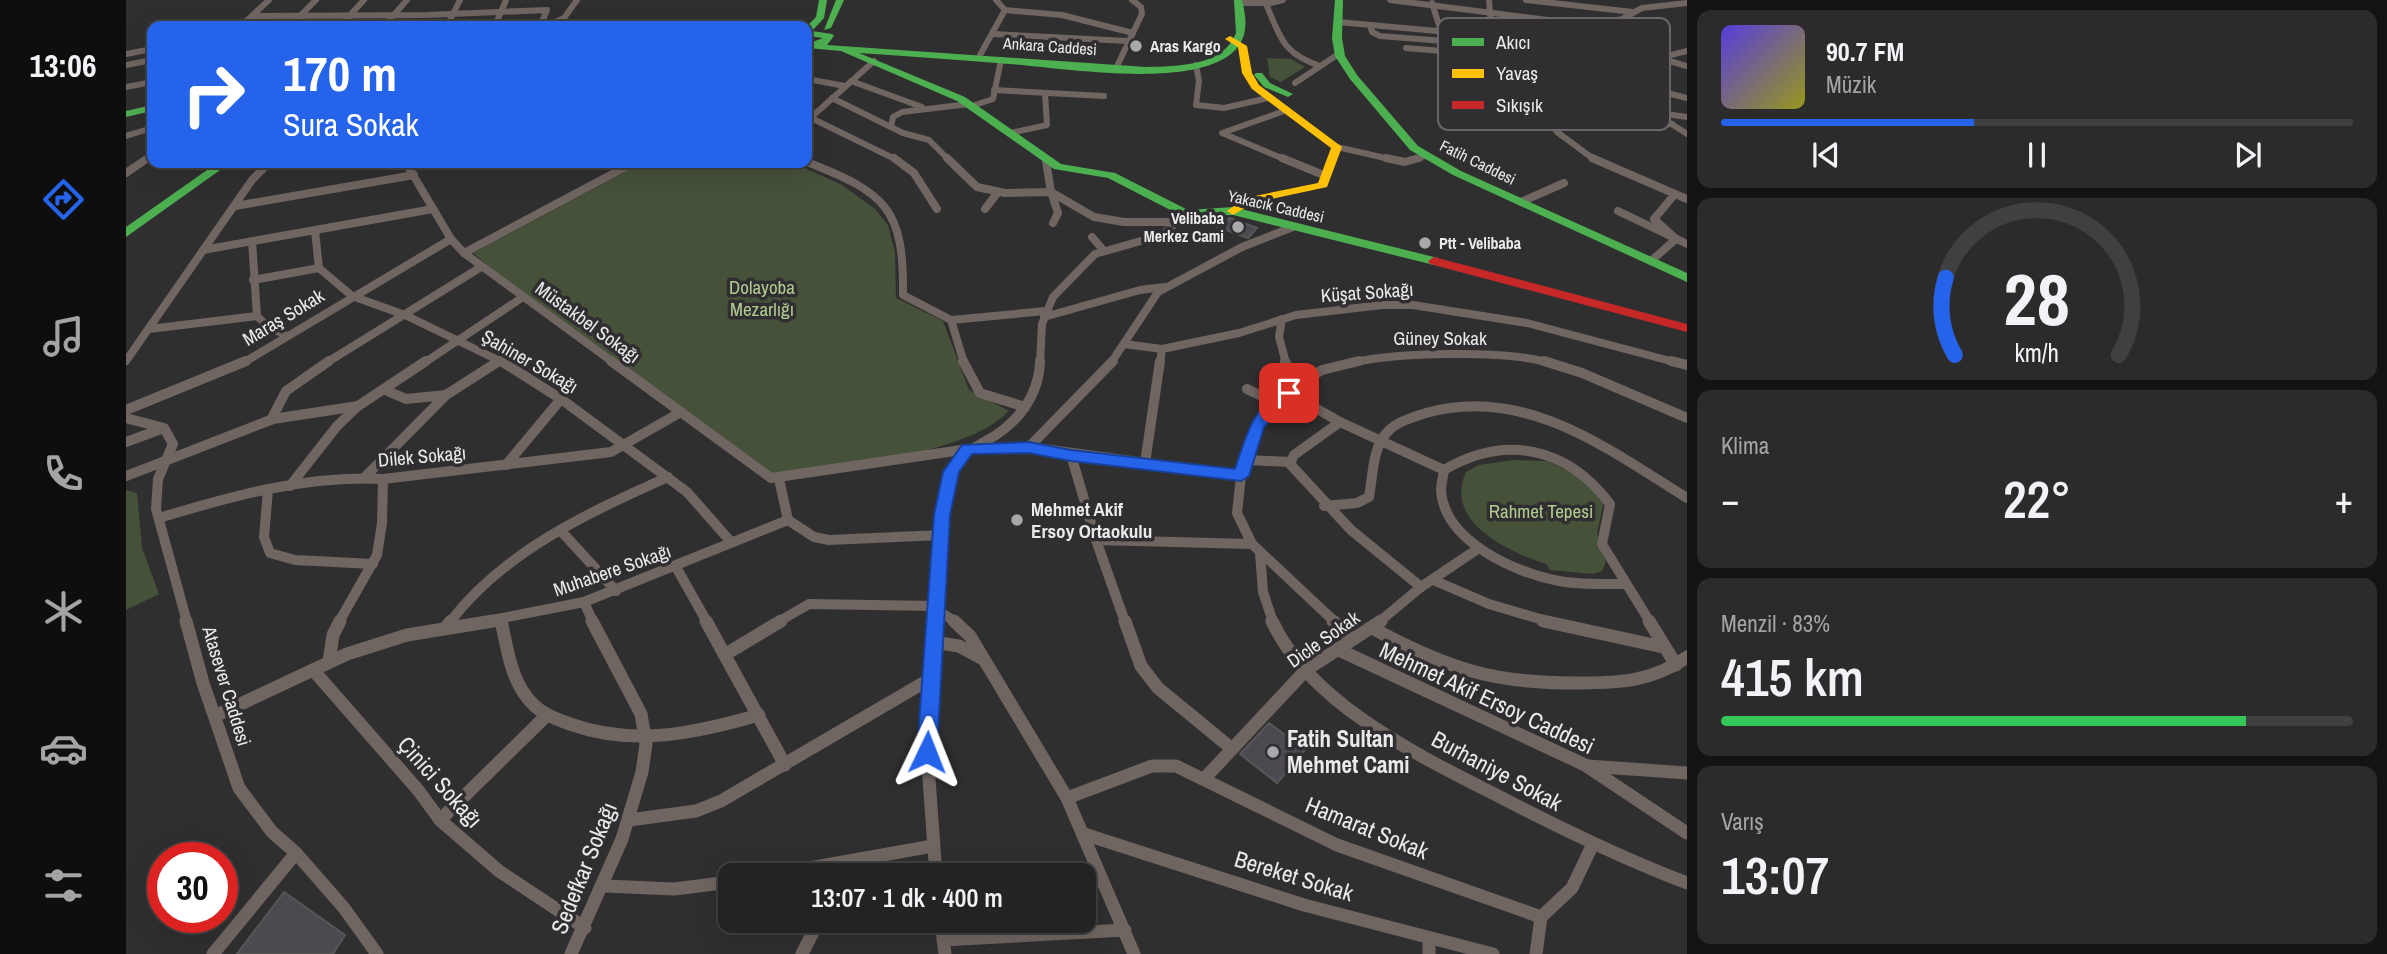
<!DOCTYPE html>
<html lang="tr">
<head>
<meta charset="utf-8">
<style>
	:root { --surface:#242324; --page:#2c2b2c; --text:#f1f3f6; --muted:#a3a4a6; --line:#414041; --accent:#2563eb }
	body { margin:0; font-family:"Archivo Narrow",sans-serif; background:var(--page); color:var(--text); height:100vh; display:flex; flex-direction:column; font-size:26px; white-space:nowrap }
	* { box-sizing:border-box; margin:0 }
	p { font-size:23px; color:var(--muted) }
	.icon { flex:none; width:38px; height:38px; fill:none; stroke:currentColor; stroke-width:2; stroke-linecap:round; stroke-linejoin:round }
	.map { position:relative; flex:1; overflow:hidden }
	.drawer { display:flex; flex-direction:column; gap:10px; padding:10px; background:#141314; width:700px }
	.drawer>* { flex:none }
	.guide { position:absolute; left:21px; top:21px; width:665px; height:147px; border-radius:14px; box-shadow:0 7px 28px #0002,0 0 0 2px var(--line); background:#2563eb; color:#fff; overflow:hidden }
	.speed { position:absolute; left:21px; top:842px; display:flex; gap:14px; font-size:35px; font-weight:700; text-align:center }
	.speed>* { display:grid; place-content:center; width:91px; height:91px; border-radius:50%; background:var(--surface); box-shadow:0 7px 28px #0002,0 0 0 2px var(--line); line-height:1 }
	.speed .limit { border:10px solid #d22; background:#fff; color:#111 }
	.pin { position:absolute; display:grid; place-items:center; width:60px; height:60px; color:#fff; margin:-30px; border-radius:14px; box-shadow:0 4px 10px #0006 }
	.me { position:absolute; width:77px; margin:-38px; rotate:2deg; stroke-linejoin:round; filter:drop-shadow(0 0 5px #0008) }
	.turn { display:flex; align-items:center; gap:24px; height:147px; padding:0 21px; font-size:32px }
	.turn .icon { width:91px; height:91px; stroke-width:2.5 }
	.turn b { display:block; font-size:49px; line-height:60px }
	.big { font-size:52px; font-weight:600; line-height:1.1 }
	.drawer .card { flex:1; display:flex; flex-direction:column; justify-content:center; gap:10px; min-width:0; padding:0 24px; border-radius:14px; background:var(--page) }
	.drawer .dial { align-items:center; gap:0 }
	.dial svg { height:182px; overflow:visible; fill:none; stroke:var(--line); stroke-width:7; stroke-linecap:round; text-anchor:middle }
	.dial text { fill:var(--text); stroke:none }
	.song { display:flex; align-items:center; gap:21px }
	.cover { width:84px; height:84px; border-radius:10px; background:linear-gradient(135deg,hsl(250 70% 55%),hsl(60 70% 35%)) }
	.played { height:7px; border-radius:4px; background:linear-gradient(90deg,var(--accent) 40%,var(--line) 40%) }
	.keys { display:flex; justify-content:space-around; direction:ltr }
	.heat { display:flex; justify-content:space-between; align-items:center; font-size:38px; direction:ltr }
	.charge { height:10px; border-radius:5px; background:linear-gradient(90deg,#34c759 83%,var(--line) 0) }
	.trip { position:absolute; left:592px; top:863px; width:378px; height:70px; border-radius:14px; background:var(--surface); box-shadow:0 7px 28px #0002,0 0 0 2px var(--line); font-weight:600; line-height:70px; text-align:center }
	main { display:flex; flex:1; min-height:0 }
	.dock { display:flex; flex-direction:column; width:126px; justify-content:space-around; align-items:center; background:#0e0e0e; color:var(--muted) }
	.dock .icon { width:49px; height:49px }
	.dock .selected { color:var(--accent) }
	.dock b { font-size:32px; color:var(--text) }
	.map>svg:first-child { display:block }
</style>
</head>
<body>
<main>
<nav class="dock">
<b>13:06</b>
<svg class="icon selected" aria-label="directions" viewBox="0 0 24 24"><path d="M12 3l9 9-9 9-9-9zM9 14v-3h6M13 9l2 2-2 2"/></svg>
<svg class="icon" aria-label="music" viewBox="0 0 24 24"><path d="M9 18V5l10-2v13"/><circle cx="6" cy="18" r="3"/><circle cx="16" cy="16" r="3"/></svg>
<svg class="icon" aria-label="phone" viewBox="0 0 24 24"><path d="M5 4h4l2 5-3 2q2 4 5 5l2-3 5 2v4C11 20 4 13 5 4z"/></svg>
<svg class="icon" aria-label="climate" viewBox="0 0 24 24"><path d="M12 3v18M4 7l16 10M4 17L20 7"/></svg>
<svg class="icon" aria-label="car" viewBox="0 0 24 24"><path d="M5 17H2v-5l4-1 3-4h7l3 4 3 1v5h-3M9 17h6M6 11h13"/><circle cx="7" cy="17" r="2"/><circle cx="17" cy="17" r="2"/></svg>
<svg class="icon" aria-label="filters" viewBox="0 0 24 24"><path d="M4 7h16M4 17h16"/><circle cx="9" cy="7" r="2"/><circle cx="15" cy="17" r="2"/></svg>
</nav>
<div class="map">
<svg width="1561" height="954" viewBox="0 0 1561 954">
	<rect width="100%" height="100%" fill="#302f30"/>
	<g fill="#46513a">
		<path d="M1141 58 1165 59 1179 67 1155 82 1144 77Z"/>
		<path d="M516 163H668L716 185 749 209 762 225 769 253 770 298 817 321 843 390 883 411C838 457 712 465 649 475L378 279 347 253Z"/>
		<path d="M1387 460 1421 461 1448 474 1478 501 1471 533 1480 562 1476 571 1467 574 1424 570 1420 564C1383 552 1317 522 1340 472L1353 465Z"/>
		<path d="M0 490 11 493 16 548 33 594 0 610Z"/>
	</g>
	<g fill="#4d4950" stroke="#575757" stroke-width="2">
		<path d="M1104 218 1131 228 1122 238 1092 227Z"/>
		<path d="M1143 723 1179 750 1151 783 1114 754Z"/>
		<path d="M158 892 219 935 207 954H111Z"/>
	</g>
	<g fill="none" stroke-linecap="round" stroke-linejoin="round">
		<g stroke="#6f6561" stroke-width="6">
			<path d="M1157 0 1140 4C1155 38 1156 53 1194 66"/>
			<path d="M1264 0 1470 26 1461 69"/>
			<path d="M1363 0 1366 36 1404 40 1406 60"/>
			<path d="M1400 0 1507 12"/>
			<path d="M1113 3H1141"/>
			<path d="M1306 3 1318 41 1328 52"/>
			<path d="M879 10 936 15 1007 33"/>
			<path d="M126 16 301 15 421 10 414 26"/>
			<path d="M1212 22 1366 36"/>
			<path d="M1244 25 1246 32 1254 36 1318 41"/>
			<path d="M115 26 143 0"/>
			<path d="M164 26 190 0"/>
			<path d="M214 26 238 0"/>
			<path d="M258 26 281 0"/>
			<path d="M321 26 334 0"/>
			<path d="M369 26 380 0"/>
			<path d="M420 26 438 18 451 0"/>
			<path d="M1470 26 1496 19 1516 8 1561 3"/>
			<path d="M867 34 1001 41"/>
			<path d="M1280 48 1328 52"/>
			<path d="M1561 51C1540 56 1521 60 1506 76 1506 104 1541 120 1561 134"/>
			<path d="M0 54 26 49"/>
			<path d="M854 55 879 10 870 0"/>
			<path d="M1533 58 1561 66"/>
			<path d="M992 64 1016 14 1015 7 1006 0"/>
			<path d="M0 65 26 60"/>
			<path d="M1070 65 1073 81 1070 105 1098 108 1142 98"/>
			<path d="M681 79 719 86"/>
			<path d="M725 81 796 107"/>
			<path d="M1169 83 1214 53"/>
			<path d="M1506 84 1561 98"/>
			<path d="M0 87 26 82"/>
			<path d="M868 90 978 96"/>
			<path d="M706 98 777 133 803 140 823 160"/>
			<path d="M1414 104 1431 132 1469 160"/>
			<path d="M846 106 867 99 875 60"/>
			<path d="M1533 113 1561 117"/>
			<path d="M1421 115 1470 116 1496 126 1546 124"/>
			<path d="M681 116 771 160"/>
			<path d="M681 121 748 61"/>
			<path d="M765 127 767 117 776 112 843 104"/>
			<path d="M884 133 921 125 919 93"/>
			<path d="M0 136 26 128"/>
			<path d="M1211 147 1268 160"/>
			<path d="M19 160 26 155"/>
			<path d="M1160 160 1096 133 1161 110"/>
			<path d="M1287 160 1299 156"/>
		</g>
		<g stroke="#6f6561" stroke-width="8">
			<path d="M768 158 788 173 811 209"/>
			<path d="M821 158 851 187 879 193 925 192 932 213 927 223"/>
			<path d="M1156 158 1200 176"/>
			<path d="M1260 158 1279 162 1293 158"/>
			<path d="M1466 158 1561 199"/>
			<path d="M920 161 925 192 968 217 998 222H1049"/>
			<path d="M681 162C760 193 778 208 777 295L825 320 838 363"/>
			<path d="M280 163 325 239 338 253 488 363"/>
			<path d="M0 173 22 158"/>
			<path d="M1395 202 1438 183"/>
			<path d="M109 206 288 175"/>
			<path d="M859 209 872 192"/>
			<path d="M1492 211 1561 244"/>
			<path d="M189 231 193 268 226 296 279 315 378 363"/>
			<path d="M966 237 978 251"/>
			<path d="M126 241 131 316 140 325 161 336"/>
			<path d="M77 250 307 209"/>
			<path d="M338 253 507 163"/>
			<path d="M1525 261 1550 239 1528 219 1549 194"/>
			<path d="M127 280 193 268"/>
			<path d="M918 317 1014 290 1038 287"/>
			<path d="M1156 319 1153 337 1160 363"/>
			<path d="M825 320 920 311"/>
			<path d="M23 329 131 316"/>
			<path d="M998 344 1036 349"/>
			<path d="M0 361 126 180 143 163"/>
			<path d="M117 363 325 239"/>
			<path d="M200 363 355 267"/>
			<path d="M298 363 397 297"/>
			<path d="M370 363 374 360"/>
			<path d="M914 363 916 324 927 297 969 254 1036 235 1060 214"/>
			<path d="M985 363 1032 292 1116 247 1167 227"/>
			<path d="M1034 363 1036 349 1113 333 1170 315 1256 305H1287L1401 323 1552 363"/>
			<path d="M1226 363C1268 352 1383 350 1423 363"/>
		</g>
		<g stroke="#6f6561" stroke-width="10">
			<path d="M375 361 435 399 561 492 605 542"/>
			<path d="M485 361 645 478 842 449 903 447 1115 476"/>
			<path d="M837 361 854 393 899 407"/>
			<path d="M1159 361 1171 385"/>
			<path d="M1418 361 1456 373 1561 418"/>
			<path d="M1545 361 1561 365"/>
			<path d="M1121 389 1150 403"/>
			<path d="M259 390 280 399 320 395"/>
			<path d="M1163 393 1214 422 1318 470"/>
			<path d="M0 410 120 361"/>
			<path d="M0 418 38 428 47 444 32 479 30 509 61 622"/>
			<path d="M145 420 160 391 203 361"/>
			<path d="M1214 422 1168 455 1164 464 1225 530 1295 587"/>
			<path d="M0 442 35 429"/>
			<path d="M903 447 987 361"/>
			<path d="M945 455 970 540 999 622"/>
			<path d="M1121 460 1164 462"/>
			<path d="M1019 463 1034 361"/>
			<path d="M380 465 435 399"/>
			<path d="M0 476 147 419 232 406"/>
			<path d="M239 477 320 395 373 361"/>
			<path d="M653 479 662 520"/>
			<path d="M164 486 211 426 232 406 300 361"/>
			<path d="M142 490 138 537 144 553 169 560 247 564"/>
			<path d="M1198 506 1231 503 1243 497C1246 481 1247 453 1256 439 1265 423 1284 418 1300 413 1399 385 1482 449 1561 498"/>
			<path d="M33 518C106 496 180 475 257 479L485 452 555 412"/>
			<path d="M435 531 490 591"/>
			<path d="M970 540 1126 544"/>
			<path d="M1134 553 1137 592 1147 622"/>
			<path d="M550 567 581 622"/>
			<path d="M1307 580 1363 604 1424 622"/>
			<path d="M1498 584C1476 584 1455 585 1433 581 1390 573 1319 542 1315 491 1315 485 1317 477 1318 470 1380 434 1441 447 1484 504L1476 544 1524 622"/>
			<path d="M458 602 467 622"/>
			<path d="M809 609 830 622"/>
			<path d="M375 619 376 622"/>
			<path d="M213 622 251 555 256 523 257 479"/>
			<path d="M324 622C378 551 462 513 542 477"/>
			<path d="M356 622 458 602 662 520 688 537 703 540 815 535"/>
			<path d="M652 622 683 604 810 606"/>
			<path d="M808 622C811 581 809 510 825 473 832 456 845 450 860 441 890 425 913 397 914 361"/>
			<path d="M1209 622 1126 544 1111 513 1115 476 1131 425 1171 385 1196 370 1233 361"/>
			<path d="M1253 622 1295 587 1353 548"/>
		</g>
		<g stroke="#6f6561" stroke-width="13">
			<path d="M60 621 77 683 113 788 146 832 170 853 218 908 251 954"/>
			<path d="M375 621C381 646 384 675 400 696 411 712 427 718 444 724 508 747 570 733 633 715"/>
			<path d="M580 621 659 765"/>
			<path d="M808 621 801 752 810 875"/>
			<path d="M828 621 844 636 941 798 1008 954"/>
			<path d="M999 621 1015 666 1032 688 1105 748"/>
			<path d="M1146 621C1185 706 1298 758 1378 799 1438 830 1498 859 1561 883"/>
			<path d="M1207 621 1226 639"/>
			<path d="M1417 621 1537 647"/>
			<path d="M1523 621 1550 665"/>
			<path d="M321 626 325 621"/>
			<path d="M1246 628C1322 669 1368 684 1455 683 1495 683 1527 681 1561 657"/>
			<path d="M807 642 833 646 857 659"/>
			<path d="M1211 649 1459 765 1561 833"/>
			<path d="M600 654 655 621"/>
			<path d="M203 662 207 635 214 621"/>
			<path d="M188 671 292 790 314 820 373 871 459 928"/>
			<path d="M89 716 221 654 281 635 367 621"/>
			<path d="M1462 766 1561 773"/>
			<path d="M1078 779 1180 670 1255 621"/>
			<path d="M941 798 1026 766H1050L1211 845 1415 917 1410 954"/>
			<path d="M314 820 421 715"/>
			<path d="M503 820 570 811 595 801 804 679"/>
			<path d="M958 834 1178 905 1367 954"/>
			<path d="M644 875 807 846"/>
			<path d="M479 886 548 889 604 882"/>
			<path d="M1415 917 1446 888 1466 846"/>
			<path d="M815 920 819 954"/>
			<path d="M1303 938V954"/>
			<path d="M817 940 999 930"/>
			<path d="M87 954 170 853"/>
			<path d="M445 954 496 839 516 772 520 744 515 714 466 621"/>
			<path d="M676 954 693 920"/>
		</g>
		<g fill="#4caf50" fill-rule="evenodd">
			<path d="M693 0H701L698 18 686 31 706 34 708 36 701 45 1020 67C1050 66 1097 67 1110 33L1108 0H1116C1121 20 1123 39 1105 54 1060 89 938 68 883 64 833 60 783 56 733 53L839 97 935 164 989 173 1062 210 1107 207 1312 258 1314 261 1308 265 1107 215 1056 216 982 178 928 169 831 101 715 51 681 48V44L697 38 681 36V26L690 17Z"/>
			<path d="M710 0H718L705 28 698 30Z"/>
			<path d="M1209 0H1217L1216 38 1219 56 1231 75 1292 146 1335 171 1561 273V282L1327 175 1284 150 1224 79 1209 56 1206 38Z"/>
			<path d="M1130 73H1136L1144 83 1167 94 1162 97 1138 87 1128 75Z"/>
			<path d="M26 105V111L0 117V111Z"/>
			<path d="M91 163H104L0 237V227Z"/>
		</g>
		<path fill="#ffc107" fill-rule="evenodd" d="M1104 36 1121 46 1126 73 1133 85 1216 147 1201 187 1127 203 1107 215 1101 211 1119 198 1192 183 1205 148 1126 89 1116 73 1112 47 1099 39Z"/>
		<path fill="#c62828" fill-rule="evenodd" d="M1308 257 1561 324V332L1304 264 1302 261Z"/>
	</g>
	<path fill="#2563eb" stroke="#184099" stroke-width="2" d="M1163 388 1171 393 1138 427 1123 476 1115 481 945 461 903 453 846 454 833 472 824 515 811 752 808 758 801 761 794 758 791 752 808 515 817 472 836 445 903 442 945 450 1109 469C1119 439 1129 399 1163 388Z"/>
	<g fill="#a9a8aa" stroke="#302e31" stroke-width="2.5">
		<circle cx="1010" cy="46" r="7"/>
		<circle cx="1112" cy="227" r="7"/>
		<circle cx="1299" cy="243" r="7"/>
		<circle cx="891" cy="520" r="7"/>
		<circle cx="1147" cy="752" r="7"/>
	</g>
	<g text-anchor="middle" stroke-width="7" stroke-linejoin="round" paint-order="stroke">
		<g font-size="16" fill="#eae9eb" stroke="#302e31">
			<text transform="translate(924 46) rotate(4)" y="6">Ankara Caddesi</text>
			<text transform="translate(1352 162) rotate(26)" y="6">Fatih Caddesi</text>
			<text transform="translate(1150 206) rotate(13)" y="6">Yakacık Caddesi</text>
		</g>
		<g font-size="16" font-weight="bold" fill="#eae9eb" stroke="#302e31" text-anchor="start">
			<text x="1024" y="52">Aras Kargo</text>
			<text x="1098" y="224" text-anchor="end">Velibaba<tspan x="1098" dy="18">Merkez Cami</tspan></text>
			<text x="1313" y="249">Ptt - Velibaba</text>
		</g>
		<g font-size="19" fill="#b1cb8f" stroke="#302e31">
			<text x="636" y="294">Dolayoba<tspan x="636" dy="22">Mezarlığı</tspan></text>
			<text x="1415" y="518">Rahmet Tepesi</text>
		</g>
		<g font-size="19" fill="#eae9eb" stroke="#302e31">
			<text transform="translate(1241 292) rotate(-4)" y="7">Küşat Sokağı</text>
			<text transform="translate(157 317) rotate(-31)" y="7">Maraş Sokak</text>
			<text transform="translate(462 322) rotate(36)" y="7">Müstakbel Sokağı</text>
			<text x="1314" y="345">Güney Sokak</text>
			<text transform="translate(404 361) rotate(30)" y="7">Şahiner Sokağı</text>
			<text transform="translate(296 456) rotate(-5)" y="7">Dilek Sokağı</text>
			<text transform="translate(486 570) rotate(-19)" y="7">Muhabere Sokağı</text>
			<text transform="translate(1197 639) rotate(-35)" y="7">Dicle Sokak</text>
			<text transform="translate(101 686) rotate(73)" y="7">Atasever Caddesi</text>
		</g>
		<g font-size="19" font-weight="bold" fill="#eae9eb" stroke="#302e31" text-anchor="start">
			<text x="905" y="516">Mehmet Akif<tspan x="905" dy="22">Ersoy Ortaokulu</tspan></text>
		</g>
		<g font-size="23" fill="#eae9eb" stroke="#302e31">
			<text transform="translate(1361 698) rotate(25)" y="8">Mehmet Akif Ersoy Caddesi</text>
			<text transform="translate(1371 771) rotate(28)" y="8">Burhaniye Sokak</text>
			<text transform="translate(314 782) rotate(48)" y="8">Çinici Sokağı</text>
			<text transform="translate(1241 828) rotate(22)" y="8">Hamarat Sokak</text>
			<text transform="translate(458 868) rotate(-68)" y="8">Sedefkar Sokağı</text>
			<text transform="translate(1168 876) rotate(17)" y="8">Bereket Sokak</text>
		</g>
		<g font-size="23" font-weight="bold" fill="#eae9eb" stroke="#302e31" text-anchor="start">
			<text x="1161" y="747">Fatih Sultan<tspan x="1161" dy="26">Mehmet Cami</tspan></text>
		</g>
	</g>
	<rect x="1312" y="18" width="232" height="112" rx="10" fill="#302e31" stroke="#686669" stroke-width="2"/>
	<rect x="1326" y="38" width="32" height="8" fill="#4caf50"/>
	<rect x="1326" y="69" width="32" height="9" fill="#ffc107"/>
	<rect x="1326" y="101" width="32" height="8" fill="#c62828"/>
	<g font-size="19" fill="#eae9eb">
		<text x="1370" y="49">Akıcı</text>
		<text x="1370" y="80">Yavaş</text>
		<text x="1370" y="112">Sıkışık</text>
	</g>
</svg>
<div class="speed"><div class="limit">30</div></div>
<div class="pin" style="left:1163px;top:393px;background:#d93025"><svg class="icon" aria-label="arrive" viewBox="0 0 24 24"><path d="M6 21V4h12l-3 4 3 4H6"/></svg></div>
<svg class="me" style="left:801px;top:752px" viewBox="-20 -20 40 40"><path d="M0-17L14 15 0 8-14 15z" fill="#2563eb" stroke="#fff" stroke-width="4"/></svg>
<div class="trip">13:07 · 1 dk · 400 m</div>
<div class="guide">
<div class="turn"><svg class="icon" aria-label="right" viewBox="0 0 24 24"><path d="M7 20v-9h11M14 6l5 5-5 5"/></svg><div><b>170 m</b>Sura Sokak</div></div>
</div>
</div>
<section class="drawer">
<div class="card">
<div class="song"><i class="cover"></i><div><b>90.7 FM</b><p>Müzik</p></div></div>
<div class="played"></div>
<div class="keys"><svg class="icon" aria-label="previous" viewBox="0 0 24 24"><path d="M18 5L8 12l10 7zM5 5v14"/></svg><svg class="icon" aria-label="pause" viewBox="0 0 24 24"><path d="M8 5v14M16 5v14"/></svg><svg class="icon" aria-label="next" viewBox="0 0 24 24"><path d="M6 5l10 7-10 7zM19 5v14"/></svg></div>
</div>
<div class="card dial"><svg viewBox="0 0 100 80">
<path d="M14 69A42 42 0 1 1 86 69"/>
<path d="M14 69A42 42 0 0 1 10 35" stroke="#2563eb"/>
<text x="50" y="56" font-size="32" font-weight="700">28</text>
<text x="50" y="72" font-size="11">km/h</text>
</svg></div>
<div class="card"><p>Klima</p>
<div class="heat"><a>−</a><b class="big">22°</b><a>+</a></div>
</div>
<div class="card"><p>Menzil · 83%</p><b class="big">415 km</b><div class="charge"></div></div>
<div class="card"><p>Varış</p><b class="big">13:07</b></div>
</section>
</main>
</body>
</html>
